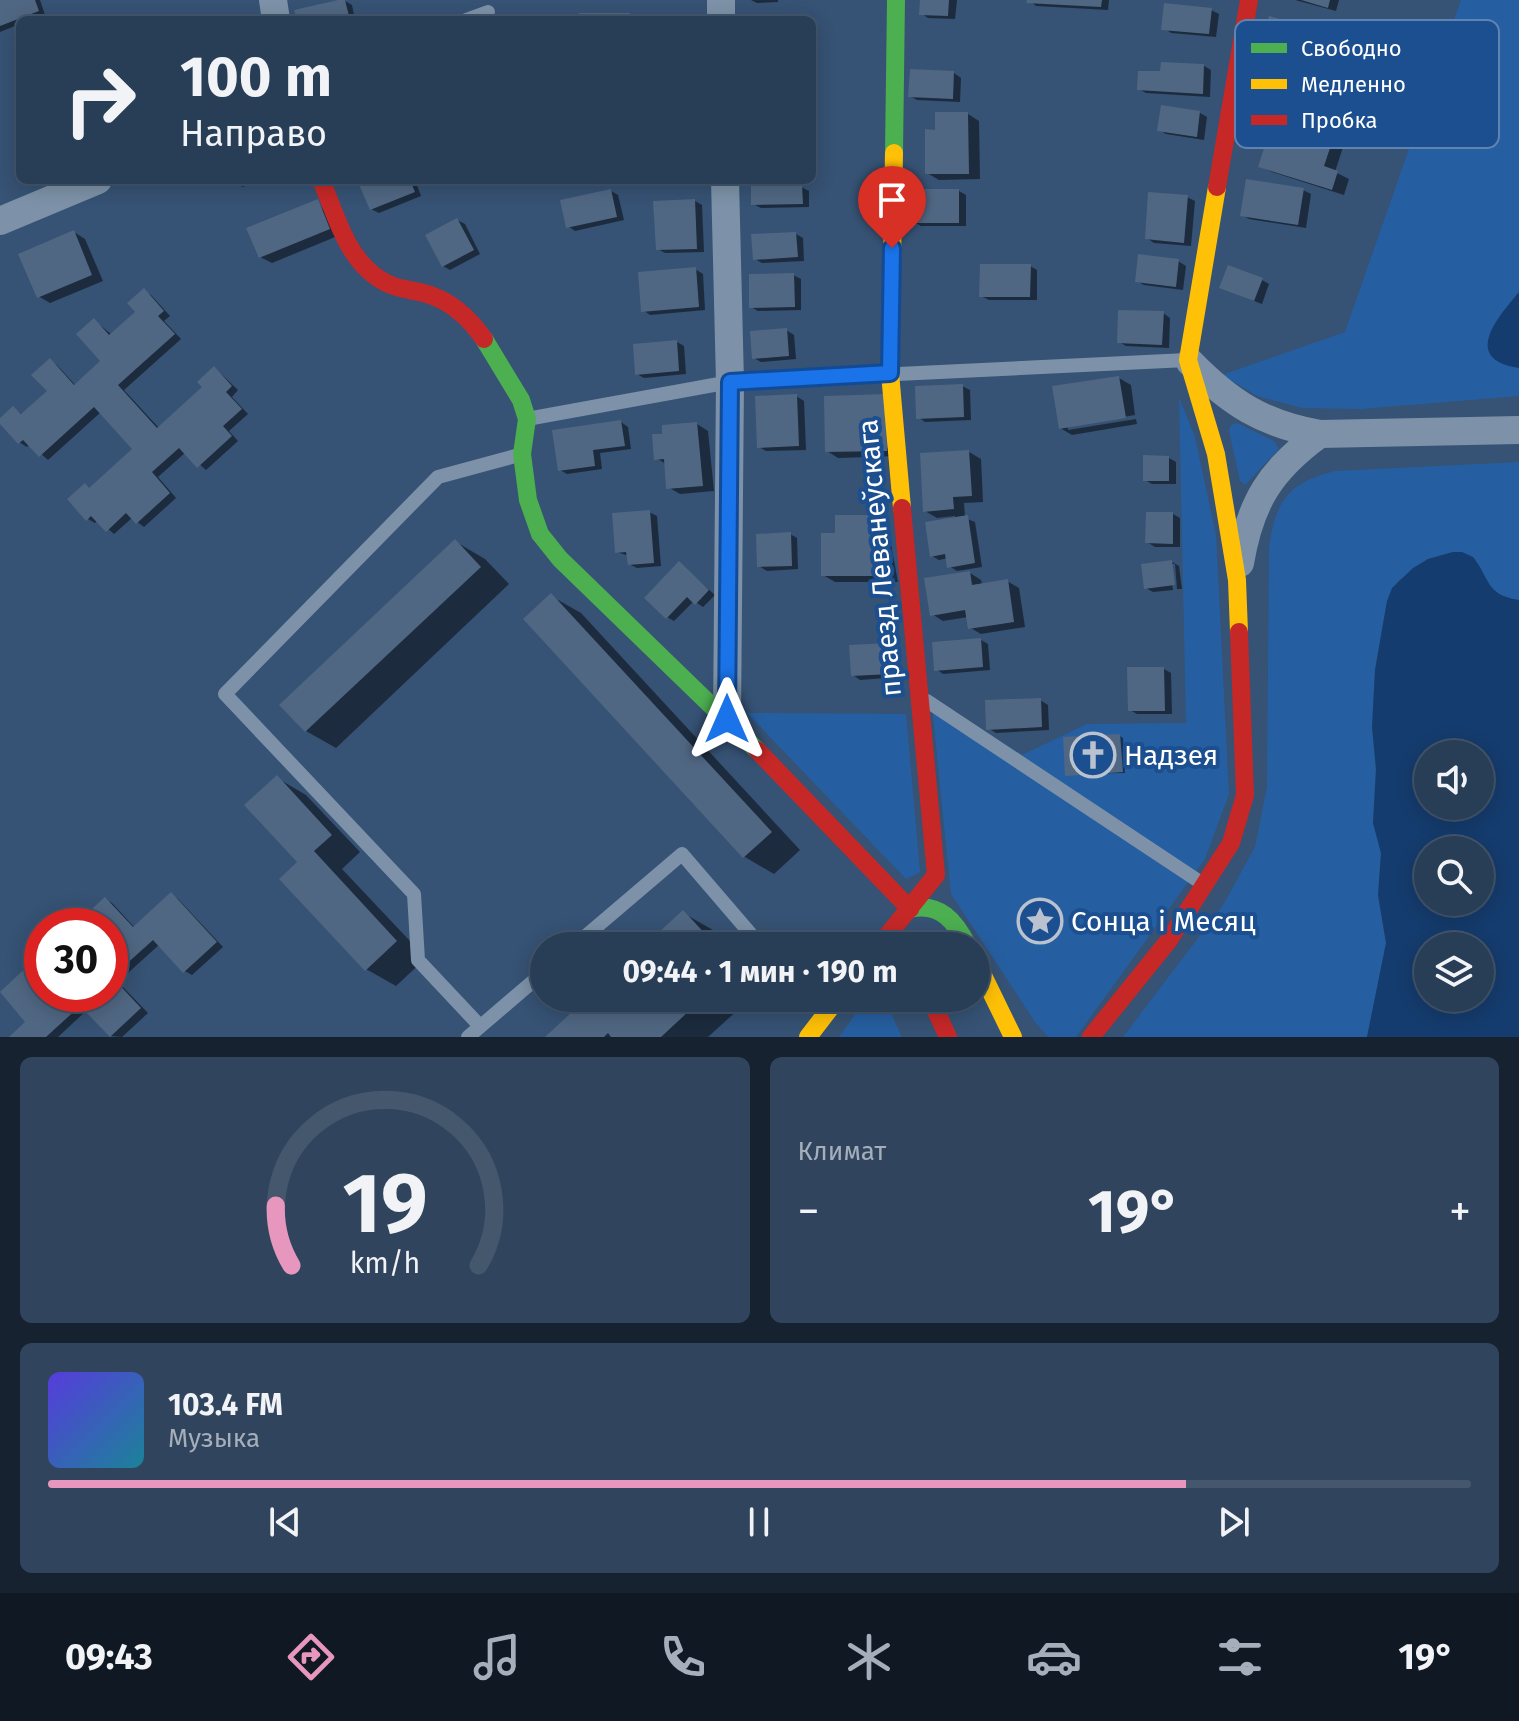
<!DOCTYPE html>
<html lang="ru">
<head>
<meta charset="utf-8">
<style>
	:root { --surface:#283e57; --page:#30455d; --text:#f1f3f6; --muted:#a5aeba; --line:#44576d; --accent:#e797bd }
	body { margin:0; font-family:"Fira Sans",sans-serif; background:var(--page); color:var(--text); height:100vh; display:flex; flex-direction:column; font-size:30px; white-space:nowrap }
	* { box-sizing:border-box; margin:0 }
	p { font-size:26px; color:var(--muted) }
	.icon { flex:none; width:44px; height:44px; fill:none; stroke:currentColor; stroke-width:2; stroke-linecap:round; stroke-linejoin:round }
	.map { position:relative; height:1037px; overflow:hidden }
	.panel { display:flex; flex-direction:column; gap:20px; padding:20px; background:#162230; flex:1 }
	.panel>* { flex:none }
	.banner { position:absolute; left:16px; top:16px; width:800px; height:168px; border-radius:12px; box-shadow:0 4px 20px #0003,0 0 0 2px var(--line); background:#283e57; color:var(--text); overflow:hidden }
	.controls { position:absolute; left:1414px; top:740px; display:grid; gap:16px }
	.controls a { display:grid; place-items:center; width:80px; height:80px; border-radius:50%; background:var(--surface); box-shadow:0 4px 20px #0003,0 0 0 2px var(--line); font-size:40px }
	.speed { position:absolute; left:24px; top:908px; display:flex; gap:16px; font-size:40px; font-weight:700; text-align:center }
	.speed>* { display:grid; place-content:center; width:104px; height:104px; border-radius:50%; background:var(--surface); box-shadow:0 4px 20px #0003,0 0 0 2px var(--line); line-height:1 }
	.speed .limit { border:12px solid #d22; background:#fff; color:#111 }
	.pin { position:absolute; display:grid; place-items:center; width:68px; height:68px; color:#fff; margin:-82px -34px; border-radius:50% 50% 50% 0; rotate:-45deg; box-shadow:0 0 8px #0007 }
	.pin .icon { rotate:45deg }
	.me { position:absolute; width:88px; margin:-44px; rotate:0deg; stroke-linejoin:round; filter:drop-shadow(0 0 6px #0008) }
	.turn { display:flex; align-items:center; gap:28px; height:168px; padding:0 32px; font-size:36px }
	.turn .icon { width:104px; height:104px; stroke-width:2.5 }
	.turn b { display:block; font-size:56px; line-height:68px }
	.big { font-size:60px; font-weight:700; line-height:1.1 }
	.panel .card { flex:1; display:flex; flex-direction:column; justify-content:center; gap:12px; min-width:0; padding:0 28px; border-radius:12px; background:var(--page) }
	.panel .dial { align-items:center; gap:0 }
	.dial svg { height:208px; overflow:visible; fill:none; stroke:var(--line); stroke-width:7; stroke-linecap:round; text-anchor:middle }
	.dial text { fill:var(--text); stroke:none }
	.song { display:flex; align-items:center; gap:24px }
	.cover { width:96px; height:96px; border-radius:12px; background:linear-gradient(135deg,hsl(250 70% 55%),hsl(190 70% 35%)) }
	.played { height:8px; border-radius:4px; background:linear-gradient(90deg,var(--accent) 80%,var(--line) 80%) }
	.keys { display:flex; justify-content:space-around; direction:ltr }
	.heat { display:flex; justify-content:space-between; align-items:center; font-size:44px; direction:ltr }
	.panel .tiles { flex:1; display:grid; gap:20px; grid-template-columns:1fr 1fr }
	.card:last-child { grid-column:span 2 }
	.trip { position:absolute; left:530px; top:932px; width:460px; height:80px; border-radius:40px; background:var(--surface); box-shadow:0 4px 20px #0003,0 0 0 2px var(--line); font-weight:700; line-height:80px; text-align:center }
	.menu { display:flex; height:128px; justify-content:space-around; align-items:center; background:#101923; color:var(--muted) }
	.menu .icon { width:56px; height:56px }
	.menu .active { color:var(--accent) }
	.menu b { font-size:36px; color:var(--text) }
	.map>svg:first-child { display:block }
</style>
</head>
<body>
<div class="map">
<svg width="1519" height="1037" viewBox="0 0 1519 1037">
	<rect width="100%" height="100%" fill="#365274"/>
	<g fill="#265fa1">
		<path d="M1461 0H1519V396L1361 409 1302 408 1257 396 1222 375 1345 332Z"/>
		<path d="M1179 397 1195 437 1216 535 1229 794 1205 859 1076 1037H1048L1035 1022 951 894 931 696 1022 755 1087 724 1186 723Z"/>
		<path d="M1237 423 1274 441 1279 449 1245 485 1240 481 1229 431 1231 425Z"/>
		<path d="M1519 462V600C1485 595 1490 578 1473 557L1453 552 1428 559 1398 581 1387 601 1375 670 1372 727 1376 769 1373 823 1381 853 1378 895 1386 943 1367 1037H1123L1223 905 1255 847 1267 787 1269 547C1276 500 1288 483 1335 471Z"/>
		<path d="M747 713 906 714 920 872 906 879Z"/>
		<path d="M867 998H884L902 1037H839Z"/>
	</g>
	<g fill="#153c6e" fill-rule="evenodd">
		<path d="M1519 292V368C1460 359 1499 316 1519 292Z"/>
		<path d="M1453 552H1462L1473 557C1490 578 1485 595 1519 600V1037H1367L1386 943 1378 895 1381 853 1373 823 1376 769 1372 727 1375 670 1387 601 1392 588 1413 568 1428 559ZM1428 754H1480V806H1428ZM1428 850H1480V902H1428ZM1428 946H1480V998H1428Z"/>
	</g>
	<g fill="#0007">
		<path d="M0 0H40L45 15 32 20H20V24L0 32Z"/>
		<path d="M751 0H778V2L757 3Z"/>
		<path d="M922 0H957L955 19 928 18 921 13Z"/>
		<path d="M1029 0H1109L1108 10 1036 6Z"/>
		<path d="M1295 0H1339L1336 11Z"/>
		<path d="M345 1 352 5 355 20H299Z"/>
		<path d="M1211 10 1219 14 1216 37 1171 33 1164 28Z"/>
		<path d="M1204 66 1211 70 1210 97 1146 93 1139 89 1162 74Z"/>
		<path d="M912 71 954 73 961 78 960 102 917 100 910 96Z"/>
		<path d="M1200 113 1207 117 1204 140 1166 134 1159 130Z"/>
		<path d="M968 114 979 121 980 179 939 180 927 173Z"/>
		<path d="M1333 137 1344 144 1335 172 1349 179 1344 195 1272 172 1260 166Z"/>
		<path d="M231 180H258L243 187Z"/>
		<path d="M360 180H415L421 196 379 213 371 209Z"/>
		<path d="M753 180H786V188L801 187 809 191V207L761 208 753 204Z"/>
		<path d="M1303 190 1311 194 1306 228 1249 219 1242 215Z"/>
		<path d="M611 191 618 195 624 220 575 231 568 226Z"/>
		<path d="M959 191 966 195V226H921L914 222Z"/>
		<path d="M1187 197 1195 201 1191 246 1154 243 1147 238Z"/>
		<path d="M695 201 702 205 704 252 665 253 658 249Z"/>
		<path d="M318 202 340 235 272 263 260 257Z"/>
		<path d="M457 220 465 224 480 254 450 270 443 266Z"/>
		<path d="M74 232 85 239 103 281 50 303 38 296Z"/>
		<path d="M796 234 803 238 804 261 762 263 755 259Z"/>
		<path d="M1178 261 1186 266 1183 290 1144 285 1137 281Z"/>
		<path d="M1030 266 1037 270V300H989L981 296Z"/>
		<path d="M695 269 703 274 705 310 650 315 643 310Z"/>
		<path d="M793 275 801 279V310L758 311 751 307Z"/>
		<path d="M1262 280 1269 284 1262 304 1229 291Z"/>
		<path d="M144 291 151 295 170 316 164 321 181 339 124 390 159 428 205 387 215 368 238 390 232 397 248 414 229 431 238 441 206 470 186 452 158 477 176 498 144 527 132 518 114 534 98 520 95 523 88 519 91 489 135 449 101 412 48 460 30 444 27 447 19 442 0 421 14 408 23 415 49 392 50 361 57 365 76 386 103 362 94 320 112 335 137 312Z"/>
		<path d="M1163 313 1170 318 1169 348 1126 346 1119 342Z"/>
		<path d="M786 330 794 335 796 359 761 362 754 358Z"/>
		<path d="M677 342 684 346 686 374 644 378 637 374Z"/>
		<path d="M1119 378 1131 385 1135 415 1068 426V430L1136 419 1137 424 1072 435 1060 428Z"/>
		<path d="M962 386 970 390 971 420 925 422 918 417Z"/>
		<path d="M796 396 804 401 806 450 766 451 759 447Z"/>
		<path d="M826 398 898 456 838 458 827 451Z"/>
		<path d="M621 422 628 427 631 449 600 453 602 469 567 474 560 470Z"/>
		<path d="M697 424 708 431 714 491 680 494 668 487 666 464 656 458 664 435Z"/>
		<path d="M969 452 981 459 983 502 964 503 965 518 975 522 982 567 957 571 949 566 948 558 939 560 932 556 955 519V516L937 518 925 511Z"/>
		<path d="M1169 458 1176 462V484H1152L1145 480Z"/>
		<path d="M649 512 657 516 661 566 637 568 629 564V556L617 552Z"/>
		<path d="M1173 514 1180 518V547H1155L1147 542Z"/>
		<path d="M886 517 898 582H835L823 575 837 535Z"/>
		<path d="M790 534 797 538 798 569 767 571 759 566Z"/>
		<path d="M456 542 485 559 509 584 336 748 306 731 282 705Z"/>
		<path d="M1172 562 1179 566 1182 589H1177L1175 564H1170L1173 590 1153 592 1146 588Z"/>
		<path d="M680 564 715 595 703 607 694 601 674 621 667 617Z"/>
		<path d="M970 573 981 580 982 585 1007 581 1019 588 1025 627 981 634 969 627 968 617 943 621 932 614Z"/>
		<path d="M551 596 581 613 800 850 774 874 745 857 526 619Z"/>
		<path d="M981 640 988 644 990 670 943 674 936 669Z"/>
		<path d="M889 645 897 649 898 677 860 680 853 675Z"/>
		<path d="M1164 669 1171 673 1172 714H1137L1130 710Z"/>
		<path d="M1040 700 1048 705 1049 730 996 733 988 728Z"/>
		<path d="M1120 736 1123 738 1125 773 1067 774Z"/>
		<path d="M277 778 306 795 360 852 342 869 426 958 396 986 366 969 300 862Z"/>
		<path d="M171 894 178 899 223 947 192 975 185 971 160 944 118 982 148 1013 122 1037 111 1036 87 1010 58 1037H12L28 1022 35 963 42 967V994H110V926H77L105 899 112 903 135 928Z"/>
		<path d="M683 913 713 930 722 939 734 946H647Z"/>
		<path d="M590 998H751L708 1037H548Z"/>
	</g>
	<g fill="#506783">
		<path d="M0 0H35L39 11 0 26Z"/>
		<path d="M338 0H345L350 20H297L294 10Z"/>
		<path d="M920 0H949L948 16 919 15Z"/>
		<path d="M1027 0H1102L1101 7 1026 3Z"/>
		<path d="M1301 0H1330L1328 8Z"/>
		<path d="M1164 3 1212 8 1209 34 1161 30Z"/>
		<rect x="579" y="13" width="51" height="7"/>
		<path d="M1269 16 1324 32 1314 67 1259 51Z"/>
		<path d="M1161 62 1204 64 1203 94 1137 90 1138 71H1160Z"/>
		<path d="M910 69 954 71 953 99 908 97Z"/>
		<path d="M1161 105 1200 111 1197 137 1157 131Z"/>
		<path d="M935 112H968L969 174H925V129L935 130Z"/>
		<path d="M1274 117 1334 136 1324 166 1338 171 1332 190 1258 167Z"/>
		<path d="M1246 179 1304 188 1298 225 1240 216Z"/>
		<path d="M357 180H410L415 192 370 210Z"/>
		<path d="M751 180H779L780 186 802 185 803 204 751 205Z"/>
		<path d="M611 189 617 217 566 228 560 200Z"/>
		<rect x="912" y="189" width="47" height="34"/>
		<path d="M1148 192 1188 195 1184 243 1145 239Z"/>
		<path d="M318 199 330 229 259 258 246 228Z"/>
		<path d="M695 199 697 249 656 250 653 201Z"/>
		<path d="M457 218 474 250 442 267 425 235Z"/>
		<path d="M74 230 92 275 37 298 18 254Z"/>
		<path d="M796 232 798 257 753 260 751 234Z"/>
		<path d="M1138 254 1179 259 1176 287 1135 282Z"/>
		<path d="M980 264H1031L1030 297H979Z"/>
		<path d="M1228 265 1263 278 1254 301 1219 288Z"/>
		<path d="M696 267 699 307 641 312 638 272Z"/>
		<path d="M794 273 795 307 749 308V274Z"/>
		<path d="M144 288 164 311 158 316 175 334 118 385 157 428 202 387 197 382 214 366 232 386 226 392 242 409 223 426 232 436 197 468 179 448 152 472 170 493 136 524 126 513 106 532 91 516 86 521 67 499 85 483 89 488 132 449 94 407 39 457 23 440 18 444 0 424V418L13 406 21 414 47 391 31 375 50 358 74 385 100 361 76 334 94 318 109 335 135 312 127 303Z"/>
		<path d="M1118 310 1164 311 1162 345 1117 343Z"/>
		<path d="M787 328 789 356 752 359 750 331Z"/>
		<path d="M677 340 679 371 635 375 633 344Z"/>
		<path d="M1119 376 1126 418 1059 429 1052 386Z"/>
		<path d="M963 384 964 417 916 419 915 386Z"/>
		<path d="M797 394 799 446 757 448 755 396Z"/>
		<path d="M886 394 887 451 825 452 824 396Z"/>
		<path d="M621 420 625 446 593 450 595 466 558 471 552 430Z"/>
		<path d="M697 422 703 486 666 489 664 459 654 460 652 434H662V425Z"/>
		<path d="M969 450 972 496 953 497 954 509 923 512 920 453Z"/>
		<path d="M1143 455 1169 456V481H1143Z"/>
		<path d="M650 510 654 563 628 565 626 552 615 553 612 513Z"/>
		<path d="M1146 512H1173V544L1145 543Z"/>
		<path d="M835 515H887V576H821V533H835Z"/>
		<path d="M968 515 975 563 947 568 945 554 930 557 925 522Z"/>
		<path d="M791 532 792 566 757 567 756 534Z"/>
		<path d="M455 539 481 567 305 732 279 705Z"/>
		<path d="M1172 560 1175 585 1144 589 1141 564Z"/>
		<path d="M679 561 709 590 695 605 687 597 666 619 644 598Z"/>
		<path d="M970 571 972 585 1008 579 1014 622 968 629 965 610 930 616 924 578Z"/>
		<path d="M551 593 772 832 743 858 523 619Z"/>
		<path d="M981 638 983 667 934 671 932 642Z"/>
		<path d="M890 643 891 674 851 676 849 645Z"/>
		<path d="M1127 667H1164L1165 711H1128Z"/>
		<path d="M1041 698 1042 727 986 730 985 700Z"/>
		<path d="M1120 734 1123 772 1065 776 1063 737Z"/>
		<path d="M277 775 332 835 314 851 397 941 365 971 279 879 297 862 244 805Z"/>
		<path d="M171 892 217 942 183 973 153 940 112 977 141 1008 110 1037 80 1006 46 1037H9L25 1022 0 992 34 960 42 969V994H110V926H73L105 897 133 927Z"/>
		<path d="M683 910 710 939 716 934 728 946H644Z"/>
		<path d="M587 998H703L661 1037H611L608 1033 604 1037H545Z"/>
	</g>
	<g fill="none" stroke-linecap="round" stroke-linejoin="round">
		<g stroke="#7d92a8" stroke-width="14">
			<path d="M466 20 488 12"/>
			<path d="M527 419 730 382 1187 360"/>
			<path d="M927 701 1203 884"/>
			<path d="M574 946 682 854 761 946"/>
			<path d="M480 1026 418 960 414 894 225 694 438 477 519 455"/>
			<path d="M468 1037 544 972"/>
		</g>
		<g stroke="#7d92a8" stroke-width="28">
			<path d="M273 0 276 20"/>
			<path d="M721 0V20"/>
			<path d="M725 180 730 382 727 719"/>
			<path d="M0 221 98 180"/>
			<path d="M1190 362C1230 403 1263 424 1320 434L1519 430"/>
			<path d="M1240 563C1250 503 1270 470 1320 434"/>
		</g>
		<g stroke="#4caf50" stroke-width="18">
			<path d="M894 153 896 0"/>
			<path d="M484 339 521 400 527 419 522 454 528 500 540 534 560 559 757 750"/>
			<path d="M910 909C940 902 955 921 968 946"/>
		</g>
		<g stroke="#ffc107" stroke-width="18">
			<path d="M894 153 890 373 902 508"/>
			<path d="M1217 187 1188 360 1216 454 1237 580 1239 632"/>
			<path d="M976 961 1013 1037"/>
			<path d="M808 1037 838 998"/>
		</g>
		<g stroke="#c62828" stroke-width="18">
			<path d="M321 180C335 212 345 254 375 276 394 290 406 288 427 294 451 301 470 319 484 339"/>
			<path d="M1217 187 1249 0"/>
			<path d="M757 750 910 909"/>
			<path d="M879 946 936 875 902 508"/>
			<path d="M930 998 948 1037"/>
			<path d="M1091 1037 1169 940 1231 843 1245 795 1239 632"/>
		</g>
	</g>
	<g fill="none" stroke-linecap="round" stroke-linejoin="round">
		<g stroke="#114b97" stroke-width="20">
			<path id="route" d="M727 719 730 382 890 373 892 248"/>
		</g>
		<use href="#route" stroke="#1a73e8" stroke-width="14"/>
	</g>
	<defs>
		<g id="church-ring" transform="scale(2.3)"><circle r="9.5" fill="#1b4f8f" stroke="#b9c2ce" stroke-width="1.5"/><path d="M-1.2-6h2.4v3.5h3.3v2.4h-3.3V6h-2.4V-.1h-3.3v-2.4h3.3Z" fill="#b9c2ce"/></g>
		<g id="sight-ring" transform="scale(2.3)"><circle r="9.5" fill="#1b4f8f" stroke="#b9c2ce" stroke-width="1.5"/><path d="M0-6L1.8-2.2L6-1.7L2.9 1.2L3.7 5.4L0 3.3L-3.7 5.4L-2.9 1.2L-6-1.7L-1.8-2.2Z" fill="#b9c2ce"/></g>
	</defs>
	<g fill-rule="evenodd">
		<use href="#church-ring" x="1093" y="755"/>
		<use href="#sight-ring" x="1040" y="921"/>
	</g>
	<g text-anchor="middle" stroke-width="8" stroke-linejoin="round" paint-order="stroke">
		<g font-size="28" fill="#fff" stroke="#1b4f8f">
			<text transform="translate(879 558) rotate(-95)" y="10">праезд Леванеўскага</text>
		</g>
		<g font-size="28" fill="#fff" stroke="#1b4f8f" text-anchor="start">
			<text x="1124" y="765">Надзея</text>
			<text x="1071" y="931">Сонца і Месяц</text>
		</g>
	</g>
	<rect x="1235" y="20" width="264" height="128" rx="12" fill="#1b4f8f" stroke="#5f84b1" stroke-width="2"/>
	<rect x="1251" y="43" width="36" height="10" fill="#4caf50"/>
	<rect x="1251" y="79" width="36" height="10" fill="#ffc107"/>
	<rect x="1251" y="115" width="36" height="10" fill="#c62828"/>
	<g font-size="22" fill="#fff">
		<text x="1301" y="56">Свободно</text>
		<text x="1301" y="92">Медленно</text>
		<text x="1301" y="128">Пробка</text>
	</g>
</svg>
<div class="controls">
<a><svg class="icon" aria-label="sound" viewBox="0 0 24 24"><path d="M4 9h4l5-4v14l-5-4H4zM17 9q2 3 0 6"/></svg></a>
<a><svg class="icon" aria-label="search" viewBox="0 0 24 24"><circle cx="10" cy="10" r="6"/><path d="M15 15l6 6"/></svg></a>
<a><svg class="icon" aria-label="layers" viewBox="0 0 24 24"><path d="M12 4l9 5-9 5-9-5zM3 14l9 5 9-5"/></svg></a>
</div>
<div class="speed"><div class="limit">30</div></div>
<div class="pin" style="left:892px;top:248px;background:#d93025"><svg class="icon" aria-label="arrive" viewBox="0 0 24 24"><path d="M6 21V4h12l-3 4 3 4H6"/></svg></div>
<svg class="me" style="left:727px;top:719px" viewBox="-20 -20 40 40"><path d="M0-17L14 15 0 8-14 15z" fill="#1a73e8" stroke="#fff" stroke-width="4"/></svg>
<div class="trip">09:44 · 1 мин · 190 m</div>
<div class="banner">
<div class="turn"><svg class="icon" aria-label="right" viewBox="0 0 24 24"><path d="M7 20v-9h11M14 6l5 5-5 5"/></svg><div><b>100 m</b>Направо</div></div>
</div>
</div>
<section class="panel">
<div class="tiles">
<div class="card dial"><svg viewBox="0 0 100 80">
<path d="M14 69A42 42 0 1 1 86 69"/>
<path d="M14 69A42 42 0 0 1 8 46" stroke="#e797bd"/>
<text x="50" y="56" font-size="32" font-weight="700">19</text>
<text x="50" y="72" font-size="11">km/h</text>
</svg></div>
<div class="card"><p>Климат</p>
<div class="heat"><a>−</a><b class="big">19°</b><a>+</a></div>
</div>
<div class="card">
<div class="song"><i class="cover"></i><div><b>103.4 FM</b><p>Музыка</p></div></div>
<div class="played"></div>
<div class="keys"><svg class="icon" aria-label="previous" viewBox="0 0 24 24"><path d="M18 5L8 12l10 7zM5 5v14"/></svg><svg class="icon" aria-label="pause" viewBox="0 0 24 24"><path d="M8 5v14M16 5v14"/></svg><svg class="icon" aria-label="next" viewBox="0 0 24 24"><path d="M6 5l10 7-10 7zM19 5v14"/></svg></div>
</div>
</div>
</section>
<nav class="menu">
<b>09:43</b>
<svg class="icon active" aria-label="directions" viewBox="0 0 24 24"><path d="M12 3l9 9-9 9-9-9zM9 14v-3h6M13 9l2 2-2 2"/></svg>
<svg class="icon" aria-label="music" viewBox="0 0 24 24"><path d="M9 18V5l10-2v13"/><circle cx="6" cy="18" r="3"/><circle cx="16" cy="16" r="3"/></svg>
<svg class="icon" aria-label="phone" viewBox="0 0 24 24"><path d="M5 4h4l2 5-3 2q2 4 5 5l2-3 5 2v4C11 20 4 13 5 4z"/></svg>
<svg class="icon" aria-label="climate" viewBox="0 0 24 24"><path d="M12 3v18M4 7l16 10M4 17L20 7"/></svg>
<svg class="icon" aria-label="car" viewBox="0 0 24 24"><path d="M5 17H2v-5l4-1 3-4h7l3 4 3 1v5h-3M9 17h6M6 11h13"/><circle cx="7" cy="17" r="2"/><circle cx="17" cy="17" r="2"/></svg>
<svg class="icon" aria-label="filters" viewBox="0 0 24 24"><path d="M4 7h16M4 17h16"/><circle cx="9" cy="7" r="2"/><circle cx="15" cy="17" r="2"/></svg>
<b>19°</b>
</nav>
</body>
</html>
